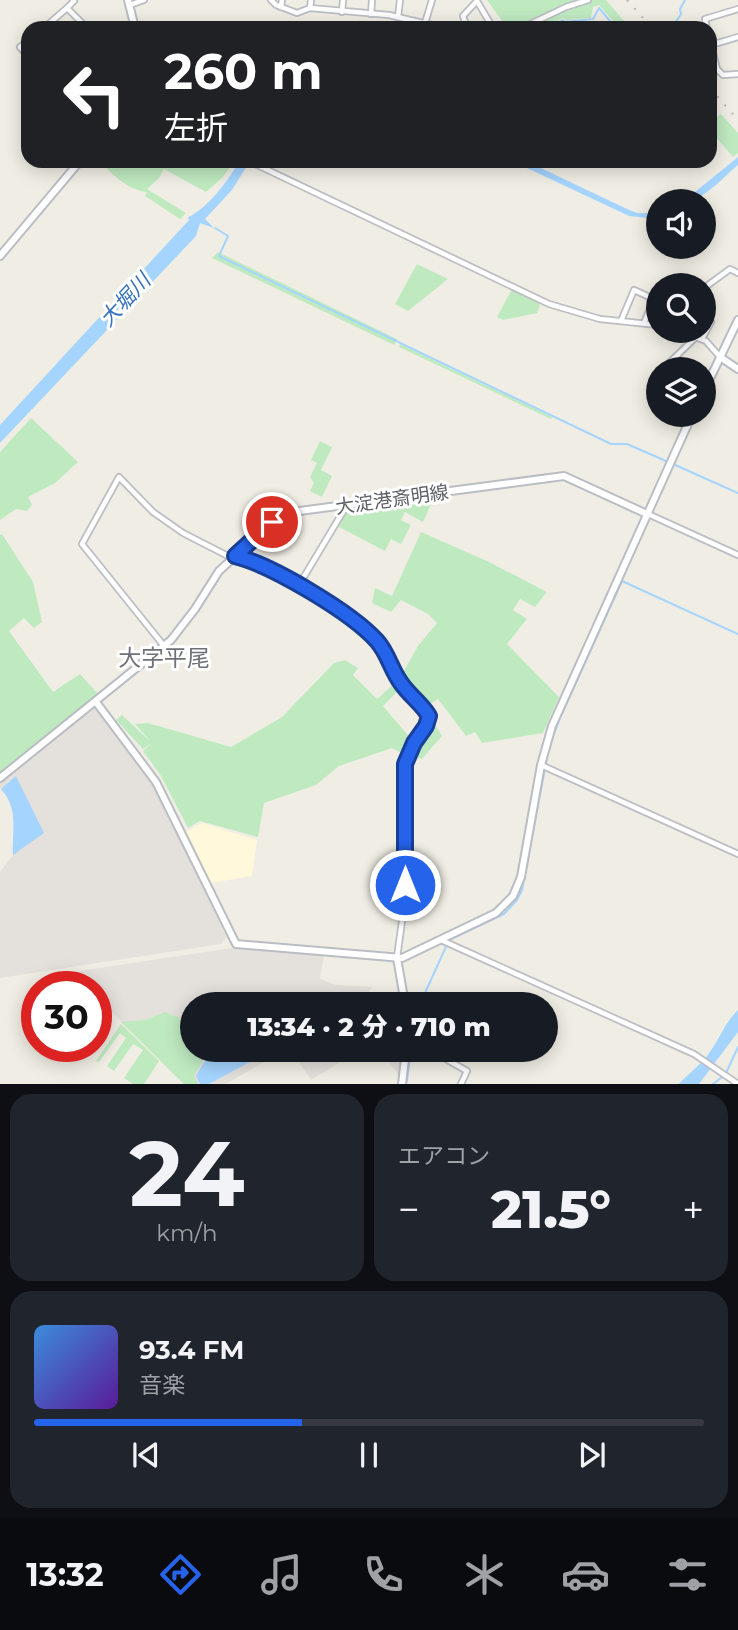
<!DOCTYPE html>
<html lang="ja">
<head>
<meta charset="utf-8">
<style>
	:root { --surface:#171b24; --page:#20242c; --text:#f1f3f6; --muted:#9ea1a6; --line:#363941; --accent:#2563eb }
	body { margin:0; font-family:Montserrat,"Noto Sans JP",sans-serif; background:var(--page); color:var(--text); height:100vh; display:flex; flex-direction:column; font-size:26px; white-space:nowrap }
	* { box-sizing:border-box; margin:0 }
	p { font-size:23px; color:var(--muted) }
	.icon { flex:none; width:38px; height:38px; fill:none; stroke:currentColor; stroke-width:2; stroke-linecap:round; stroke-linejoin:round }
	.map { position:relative; height:1084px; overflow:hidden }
	.sheet { display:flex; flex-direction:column; gap:10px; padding:10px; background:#0d0f14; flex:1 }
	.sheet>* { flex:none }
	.hud { position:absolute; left:21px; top:21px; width:696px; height:147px; border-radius:21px; box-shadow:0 4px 18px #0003; background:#202124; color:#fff; overflow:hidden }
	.tools { position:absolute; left:646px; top:189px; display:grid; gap:14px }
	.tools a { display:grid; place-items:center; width:70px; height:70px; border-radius:50%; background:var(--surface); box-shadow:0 4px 18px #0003; font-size:35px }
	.speed { position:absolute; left:21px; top:971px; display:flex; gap:14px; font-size:35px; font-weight:700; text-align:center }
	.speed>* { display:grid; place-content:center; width:91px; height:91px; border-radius:50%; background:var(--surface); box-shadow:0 4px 18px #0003; line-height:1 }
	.speed .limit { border:10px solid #d22; background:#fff; color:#111 }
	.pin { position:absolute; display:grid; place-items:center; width:60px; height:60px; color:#fff; margin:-30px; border:4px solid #fff; border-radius:50%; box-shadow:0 2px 7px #0007 }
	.me { position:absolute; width:77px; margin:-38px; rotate:0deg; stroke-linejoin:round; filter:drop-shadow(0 0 5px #0008) }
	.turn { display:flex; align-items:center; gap:24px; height:147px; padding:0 28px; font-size:32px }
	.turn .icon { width:91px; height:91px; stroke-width:2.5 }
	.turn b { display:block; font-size:49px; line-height:60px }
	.big { font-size:52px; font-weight:800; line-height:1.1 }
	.sheet .card { flex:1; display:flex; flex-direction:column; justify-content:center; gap:10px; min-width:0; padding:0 24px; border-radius:21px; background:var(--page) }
	.sheet .dial { align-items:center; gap:0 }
	.dial b { font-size:91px; line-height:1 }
	.song { display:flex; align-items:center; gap:21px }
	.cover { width:84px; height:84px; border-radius:10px; background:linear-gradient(135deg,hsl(210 70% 55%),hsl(270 70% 35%)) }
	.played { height:7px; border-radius:4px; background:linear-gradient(90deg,var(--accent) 40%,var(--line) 40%) }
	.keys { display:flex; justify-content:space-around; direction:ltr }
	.heat { display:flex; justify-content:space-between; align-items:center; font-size:38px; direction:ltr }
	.sheet .tiles { flex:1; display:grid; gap:10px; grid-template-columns:1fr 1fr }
	.card:last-child { grid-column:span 2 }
	.trip { position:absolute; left:180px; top:992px; width:378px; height:70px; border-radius:35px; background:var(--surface); box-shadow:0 4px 18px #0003; font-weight:800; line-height:70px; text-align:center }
	.dock { display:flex; height:112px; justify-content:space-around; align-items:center; background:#090b0e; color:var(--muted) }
	.dock .icon { width:49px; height:49px }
	.dock .selected { color:var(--accent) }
	.dock b { font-size:32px; color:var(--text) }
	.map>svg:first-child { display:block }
</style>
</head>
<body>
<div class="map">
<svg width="738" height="1084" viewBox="0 0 738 1084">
	<rect width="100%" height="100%" fill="#f0eee4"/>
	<path fill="#fff8da" d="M202 823 257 840 252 876 210 883 186 832Z"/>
	<g fill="#e4e1dc">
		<path d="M93 709H97L159 791 226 937 221 944 0 978V872L13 855 14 816 11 800 0 788V782Z"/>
		<path d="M232 948 324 955 320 979 336 985 372 987 361 1004H192V1050H285L226 1084H184L96 996V987H89L79 971Z"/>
		<path d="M291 1050H400L403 1058 400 1077 387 1059 352 1055 311 1080Z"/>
	</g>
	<g fill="#bfeac0">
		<path d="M487 0H606L630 28H619L599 5 593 7 591 18 566 20 563 18 549 26 544 20 531 28H507Z"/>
		<path d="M710 112 716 118 721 114 738 133V153L733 157 711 131Z"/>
		<path d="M100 161H135L140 166H162L164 161H212L230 167 223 177 206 192 164 169 159 178 147 189 186 213 180 219 145 196 147 192C127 190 113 175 100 161Z"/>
		<path d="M218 252 397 339 394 345 212 258Z"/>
		<path d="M417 264 448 279 408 311 395 304Z"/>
		<path d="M512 289 541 302 537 313 503 320 497 317Z"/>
		<path d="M400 344 552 417 551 419 399 347Z"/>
		<path d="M31 418 78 462 55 483 28 497 32 505 27 511 16 509 0 520V452Z"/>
		<path d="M320 441 332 447 321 470 332 476 322 497 310 491 314 483 310 477 317 463 311 460Z"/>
		<path d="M435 495 423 522 405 512 401 520 411 525 401 544 391 539 385 551 339 527 349 507Z"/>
		<path d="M421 532 487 561 547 592 535 607 520 599 513 610 527 619 507 644 559 697 543 733 482 743 475 732 466 736 438 699 426 707 400 678 418 646 437 623 428 614 401 600 391 612 372 603 375 588 392 596Z"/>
		<path d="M2 534 33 582 42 622 34 628 24 618 9 631 53 692 80 674 99 695 0 775V535Z"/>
		<path d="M345 660 358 668 353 675 377 699 396 682 401 688 383 706 413 741 417 742 429 728 432 719 442 736 422 759 413 757 412 751 408 750 405 755 392 748 339 766 316 785 264 803 258 837 200 821 188 828 161 776 143 751 152 743 143 749 116 720 122 715 150 741 135 724 148 723 231 747 282 717 334 663Z"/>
		<path d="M165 1012 180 1018 182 1038 192 1047V1050H209L194 1076 198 1084H184L121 1022 145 1020Z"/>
		<path d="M121 1024 159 1061 144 1084H133L124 1078 143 1050 133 1044 114 1071 107 1066 126 1038 120 1033 99 1062 96 1061Z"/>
	</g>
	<g fill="#a5d5ff">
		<path d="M738 157V165C723 177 704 201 684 201Z"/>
		<path d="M239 161H250L232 190 205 219 214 228 200 223 196 236 0 443V425L189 220 188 217C206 210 230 179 239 161Z"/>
		<path d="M512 161H526L625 208 637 213H658V219L629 216Z"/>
		<path d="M16 776 44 833 13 855C12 830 19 809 1 789Z"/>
		<path d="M738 1010V1032L699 1084H679C688 1074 699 1066 707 1056 719 1041 724 1023 738 1010Z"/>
		<path d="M211 1050H272L209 1084H200L196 1076Z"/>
	</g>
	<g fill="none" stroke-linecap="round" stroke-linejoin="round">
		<g stroke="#a5d5ff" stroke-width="2">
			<path d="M532 28 544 21 549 28 563 20 564 22 593 19 599 8 616 28"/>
			<path d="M672 28 681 14 680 9 685 0"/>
			<path d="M215 228 228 236 219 256 611 444H627L666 461"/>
			<path d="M673 464 738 493"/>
			<path d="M420 1004 449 940 504 914 517 900 522 890 549 747 560 718 622 581 738 634"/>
			<path d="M727 1071 738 1047"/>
			<path d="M404 1082 407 1081 411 1050"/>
			<path d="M713 1084 722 1077"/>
		</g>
		<g stroke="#bcbec4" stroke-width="8">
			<g id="street">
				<path d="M271 0 276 5 297 13 310 8 389 15 444 28"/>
				<path d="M130 5 144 0"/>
				<path d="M281 7 282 0"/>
				<path d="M67 8 74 1 73 0"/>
				<path d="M310 8 311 0"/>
				<path d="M342 12 343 0"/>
				<path d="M371 14 372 0"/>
				<path d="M398 17 400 0"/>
				<path d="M425 23 432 0"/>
				<path d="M44 28 67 8 87 28"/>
				<path d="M467 28 463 16 477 1 493 28"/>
				<path d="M522 28 566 7 588 0"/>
				<path d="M707 28 705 19 738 9"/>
				<path d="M28 41 20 47 28 56"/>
				<path d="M710 41 717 69 723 75 738 74"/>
				<path d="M711 45 738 37"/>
				<path d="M249 161 549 304 600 319 658 325"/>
				<path d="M704 288 730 269 738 273"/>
				<path d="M621 321 634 290 654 299 644 323"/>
				<path d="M679 331 706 341 720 357"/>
				<path d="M702 339 711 322"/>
				<path d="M666 366 696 337"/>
				<path d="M648 514 738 555"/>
				<path d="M299 585 347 505"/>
				<path d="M164 646 82 544 119 477 153 512 183 533 228 556 257 562 299 585 349 617 379 643 400 682 426 711C435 728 408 747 405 764 401 800 406 846 405 883 405 908 400 933 397 958"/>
				<path d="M541 765 738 854"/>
				<path d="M441 940 694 1054 738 1084"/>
				<path d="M430 1050 467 1071 461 1084"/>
			</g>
		</g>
		<g stroke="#babdc4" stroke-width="10">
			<g id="secondary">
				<path d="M128 0 135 28"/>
				<path d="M0 256 80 161"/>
				<path d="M720 357 738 369"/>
				<path d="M704 391 738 320"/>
				<path d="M96 702 156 782 236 944 402 958 496 913 513 896 521 877 541 765 552 726 692 415"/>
				<path d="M0 778 171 640 195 609 219 571 280 516 292 512 564 476 647 514"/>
				<path d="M397 958 405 1004"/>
				<path d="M402 1084 406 1050"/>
			</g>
		</g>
		<use href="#street" stroke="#fff" stroke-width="4.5"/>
		<use href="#secondary" stroke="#fff" stroke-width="6"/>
		<g stroke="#b6b7b7" stroke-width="2" stroke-dasharray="2 9" stroke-linecap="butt">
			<path d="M627 0 652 28"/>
			<path d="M710 88 738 120"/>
		</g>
	</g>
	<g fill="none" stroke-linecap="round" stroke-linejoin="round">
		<g stroke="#184099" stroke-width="18">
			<path id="route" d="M272 522 235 556C272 565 352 613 377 641 388 653 391 670 401 683 409 695 422 704 429 716L426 726 414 743 405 764V885"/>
		</g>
		<use href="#route" stroke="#2563eb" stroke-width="12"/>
	</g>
	<g text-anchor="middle" stroke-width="6" stroke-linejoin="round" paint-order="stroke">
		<g font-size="19" fill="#5c6066" stroke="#fff">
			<text transform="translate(392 499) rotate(-8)" y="7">大淀港斎明線</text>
		</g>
		<g font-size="21" font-style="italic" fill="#3873bb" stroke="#fff">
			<text transform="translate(125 300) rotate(-47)" y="7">大堀川</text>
		</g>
		<g font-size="23" fill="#6d7278" stroke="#fff">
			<text x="164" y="666">大字平尾</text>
		</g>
	</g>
</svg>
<div class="tools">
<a><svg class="icon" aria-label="sound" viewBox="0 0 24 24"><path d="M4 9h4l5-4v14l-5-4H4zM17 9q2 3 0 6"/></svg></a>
<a><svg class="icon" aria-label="search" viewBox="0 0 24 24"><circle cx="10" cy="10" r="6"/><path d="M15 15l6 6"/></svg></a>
<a><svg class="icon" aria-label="layers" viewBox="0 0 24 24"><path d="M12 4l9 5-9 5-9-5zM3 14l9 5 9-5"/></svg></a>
</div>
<div class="speed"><div class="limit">30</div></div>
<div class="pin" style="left:272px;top:522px;background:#d93025"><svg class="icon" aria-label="arrive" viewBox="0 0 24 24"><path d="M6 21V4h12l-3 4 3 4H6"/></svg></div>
<svg class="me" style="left:405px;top:885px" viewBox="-20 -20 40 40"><circle r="17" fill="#2563eb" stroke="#fff" stroke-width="3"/><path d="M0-11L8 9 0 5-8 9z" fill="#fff"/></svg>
<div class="trip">13:34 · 2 分 · 710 m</div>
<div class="hud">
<div class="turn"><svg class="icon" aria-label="left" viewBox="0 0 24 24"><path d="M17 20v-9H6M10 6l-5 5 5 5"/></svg><div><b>260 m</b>左折</div></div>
</div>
</div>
<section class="sheet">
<div class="tiles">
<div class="card dial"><b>24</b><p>km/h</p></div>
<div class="card"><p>エアコン</p>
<div class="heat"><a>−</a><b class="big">21.5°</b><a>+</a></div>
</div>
<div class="card">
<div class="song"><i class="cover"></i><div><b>93.4 FM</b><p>音楽</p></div></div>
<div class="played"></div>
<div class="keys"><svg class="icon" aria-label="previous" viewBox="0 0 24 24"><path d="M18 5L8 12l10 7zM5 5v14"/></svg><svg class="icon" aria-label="pause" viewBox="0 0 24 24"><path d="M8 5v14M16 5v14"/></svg><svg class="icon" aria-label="next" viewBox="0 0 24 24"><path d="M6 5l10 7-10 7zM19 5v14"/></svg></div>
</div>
</div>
</section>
<nav class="dock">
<b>13:32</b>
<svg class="icon selected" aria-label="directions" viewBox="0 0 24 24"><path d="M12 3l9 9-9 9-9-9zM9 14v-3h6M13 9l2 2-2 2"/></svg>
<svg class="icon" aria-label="music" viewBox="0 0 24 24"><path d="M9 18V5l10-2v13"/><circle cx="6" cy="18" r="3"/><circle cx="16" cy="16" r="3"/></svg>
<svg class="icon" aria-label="phone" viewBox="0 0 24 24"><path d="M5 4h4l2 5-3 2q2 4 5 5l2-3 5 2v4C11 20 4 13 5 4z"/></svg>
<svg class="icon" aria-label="climate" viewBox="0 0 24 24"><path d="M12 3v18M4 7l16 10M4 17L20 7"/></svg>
<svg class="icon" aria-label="car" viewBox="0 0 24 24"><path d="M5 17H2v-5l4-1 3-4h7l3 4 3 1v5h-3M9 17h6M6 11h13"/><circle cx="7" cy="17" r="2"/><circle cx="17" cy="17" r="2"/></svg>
<svg class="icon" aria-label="filters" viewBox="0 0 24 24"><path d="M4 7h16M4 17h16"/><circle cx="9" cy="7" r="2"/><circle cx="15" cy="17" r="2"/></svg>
</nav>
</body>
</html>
